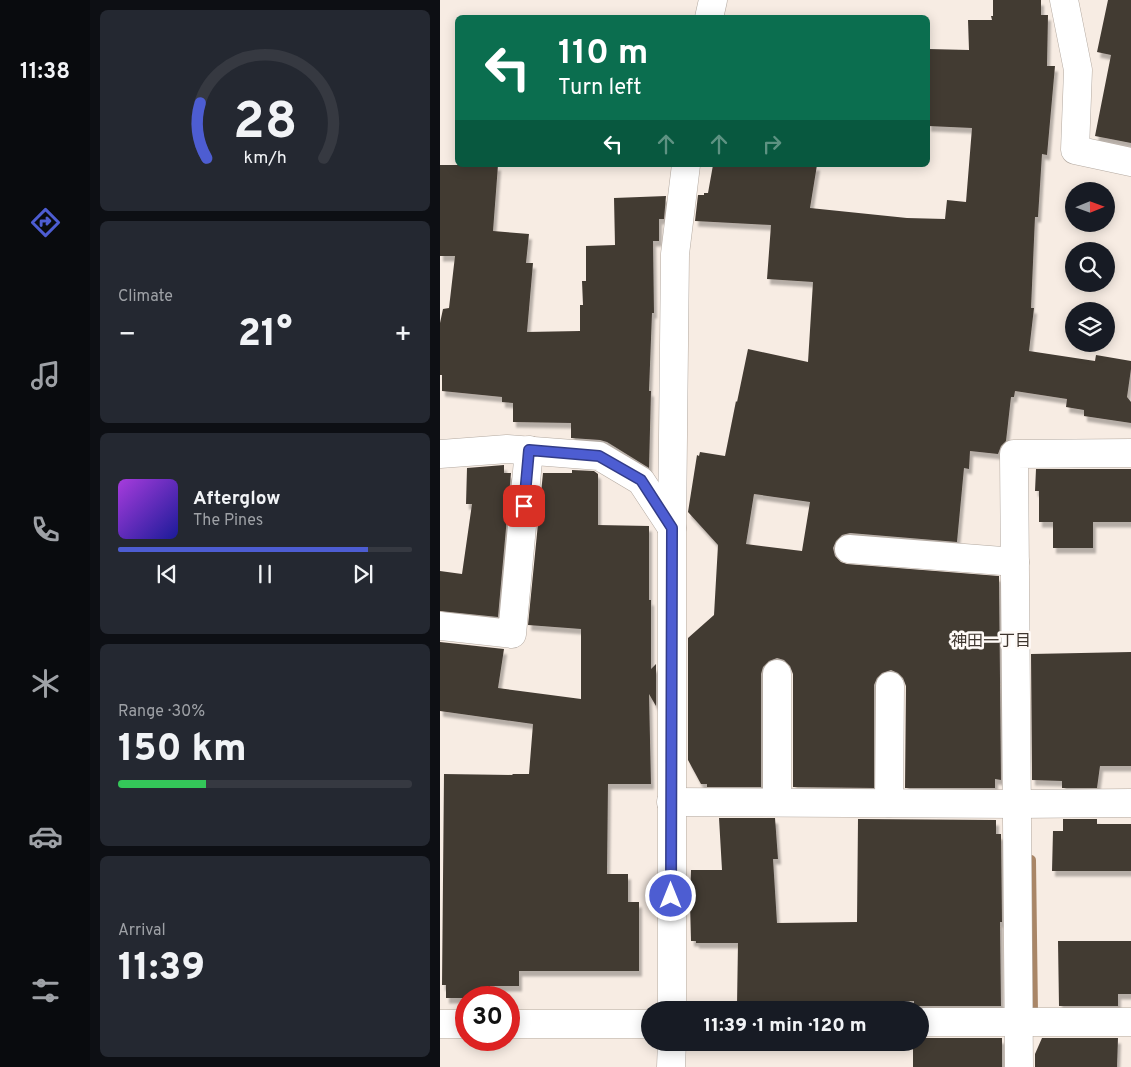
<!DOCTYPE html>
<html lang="en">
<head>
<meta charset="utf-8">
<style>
	:root { --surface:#171b24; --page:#242831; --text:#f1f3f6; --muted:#9ea1a6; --line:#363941; --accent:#4d5dd2 }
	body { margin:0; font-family:Overpass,"Noto Sans JP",sans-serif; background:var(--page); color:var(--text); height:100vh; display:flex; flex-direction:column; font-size:19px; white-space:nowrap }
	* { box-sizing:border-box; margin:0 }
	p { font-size:16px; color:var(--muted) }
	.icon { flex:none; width:28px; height:28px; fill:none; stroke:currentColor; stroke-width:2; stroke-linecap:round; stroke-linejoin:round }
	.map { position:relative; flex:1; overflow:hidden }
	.drawer { display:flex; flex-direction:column; gap:10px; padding:10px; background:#0d0f14; width:350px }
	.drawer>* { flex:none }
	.guide { position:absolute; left:15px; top:15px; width:475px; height:152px; border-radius:8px; box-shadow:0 2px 12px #0003; background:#0b6e4f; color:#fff; overflow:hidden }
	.needle { width:32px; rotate:89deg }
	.buttons { position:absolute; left:625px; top:182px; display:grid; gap:10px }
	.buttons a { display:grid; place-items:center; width:50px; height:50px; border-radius:50%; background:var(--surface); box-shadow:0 2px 12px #0003; font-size:25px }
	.speed { position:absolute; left:15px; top:986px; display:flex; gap:10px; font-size:25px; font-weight:700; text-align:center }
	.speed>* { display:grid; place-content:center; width:65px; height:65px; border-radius:50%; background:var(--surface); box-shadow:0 2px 12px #0003; line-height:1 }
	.speed .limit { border:8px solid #d22; background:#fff; color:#111 }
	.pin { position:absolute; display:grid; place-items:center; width:42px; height:42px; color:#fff; margin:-21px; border-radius:10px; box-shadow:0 2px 8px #0006 }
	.me { position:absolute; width:55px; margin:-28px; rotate:0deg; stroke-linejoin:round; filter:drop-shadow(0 0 4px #0008) }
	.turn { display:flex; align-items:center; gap:18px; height:105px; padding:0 20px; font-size:22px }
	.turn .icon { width:65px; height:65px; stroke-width:2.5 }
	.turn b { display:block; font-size:35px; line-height:42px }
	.lanes { display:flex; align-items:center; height:48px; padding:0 20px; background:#0003; justify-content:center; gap:25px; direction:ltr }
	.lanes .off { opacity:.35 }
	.big { font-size:38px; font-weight:800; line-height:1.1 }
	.drawer .card { flex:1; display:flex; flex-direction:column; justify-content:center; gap:8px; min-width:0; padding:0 18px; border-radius:8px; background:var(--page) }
	.drawer .dial { align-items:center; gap:0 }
	.dial svg { height:130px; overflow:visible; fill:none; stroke:var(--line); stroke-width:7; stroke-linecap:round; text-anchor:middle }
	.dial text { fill:var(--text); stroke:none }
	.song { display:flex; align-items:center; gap:15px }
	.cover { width:60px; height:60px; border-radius:8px; background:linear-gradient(135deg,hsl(280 70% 55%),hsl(240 70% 35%)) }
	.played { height:5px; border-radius:2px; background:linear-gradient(90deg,var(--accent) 85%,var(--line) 85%) }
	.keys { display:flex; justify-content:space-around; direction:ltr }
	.heat { display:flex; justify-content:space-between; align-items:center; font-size:28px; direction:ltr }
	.charge { height:8px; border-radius:4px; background:linear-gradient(90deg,#34c759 30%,var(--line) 0) }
	.trip { position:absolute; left:201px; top:1001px; width:288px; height:50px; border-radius:25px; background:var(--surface); box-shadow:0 2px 12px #0003; font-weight:800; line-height:50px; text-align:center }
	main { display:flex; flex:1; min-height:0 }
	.tabs { display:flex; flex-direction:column; width:90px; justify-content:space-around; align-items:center; background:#090b0e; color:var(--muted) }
	.tabs .icon { width:35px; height:35px }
	.tabs .selected { color:var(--accent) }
	.tabs b { font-size:22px; color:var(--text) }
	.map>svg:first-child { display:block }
</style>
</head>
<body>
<main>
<nav class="tabs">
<b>11:38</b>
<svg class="icon selected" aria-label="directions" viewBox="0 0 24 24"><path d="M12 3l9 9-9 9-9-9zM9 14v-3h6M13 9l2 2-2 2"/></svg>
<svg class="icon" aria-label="music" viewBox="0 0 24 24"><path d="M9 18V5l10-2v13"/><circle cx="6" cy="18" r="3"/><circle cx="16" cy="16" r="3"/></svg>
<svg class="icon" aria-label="phone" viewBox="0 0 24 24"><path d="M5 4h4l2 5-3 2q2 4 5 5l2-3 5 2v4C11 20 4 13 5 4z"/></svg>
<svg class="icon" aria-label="climate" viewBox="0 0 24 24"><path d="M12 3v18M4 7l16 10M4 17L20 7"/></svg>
<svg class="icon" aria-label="car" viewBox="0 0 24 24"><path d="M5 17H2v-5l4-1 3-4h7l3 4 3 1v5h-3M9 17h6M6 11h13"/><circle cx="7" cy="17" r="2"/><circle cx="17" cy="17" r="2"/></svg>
<svg class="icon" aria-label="filters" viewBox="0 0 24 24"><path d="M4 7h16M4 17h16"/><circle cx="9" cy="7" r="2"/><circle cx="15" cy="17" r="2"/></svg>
</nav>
<section class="drawer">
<div class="card dial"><svg viewBox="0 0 100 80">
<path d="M14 69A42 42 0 1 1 86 69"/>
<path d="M14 69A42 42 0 0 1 10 35" stroke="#4d5dd2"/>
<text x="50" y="56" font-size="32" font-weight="700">28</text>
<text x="50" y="72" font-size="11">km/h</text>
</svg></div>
<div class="card"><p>Climate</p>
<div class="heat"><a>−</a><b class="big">21°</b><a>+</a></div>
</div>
<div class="card">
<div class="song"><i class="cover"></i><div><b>Afterglow</b><p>The Pines</p></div></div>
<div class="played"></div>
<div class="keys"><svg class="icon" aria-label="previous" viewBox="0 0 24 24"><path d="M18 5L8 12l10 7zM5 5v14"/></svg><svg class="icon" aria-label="pause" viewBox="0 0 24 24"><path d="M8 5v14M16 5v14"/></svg><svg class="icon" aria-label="next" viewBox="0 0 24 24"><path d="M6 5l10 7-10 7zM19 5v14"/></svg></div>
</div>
<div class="card"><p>Range · 30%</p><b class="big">150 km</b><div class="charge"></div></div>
<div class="card"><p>Arrival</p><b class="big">11:39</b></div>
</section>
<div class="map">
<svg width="691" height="1067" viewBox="0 0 691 1067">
	<defs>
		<filter id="shadow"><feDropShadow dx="3" dy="5.5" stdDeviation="1" flood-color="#0004"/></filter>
	</defs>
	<rect width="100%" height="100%" fill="#f7ece3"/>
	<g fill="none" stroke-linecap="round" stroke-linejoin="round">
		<path stroke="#a98667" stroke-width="10" d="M591 860 593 1013H600"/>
	</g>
	<g fill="#433b33" fill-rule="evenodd" filter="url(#shadow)">
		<path d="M553 0H601V15H608L607 66H615L607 155 602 154 598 217H595L591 308H594L589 351 655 361 656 355 691 361V369L687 397 691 402V423L644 416V410L626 407 627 399 575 391 574 397H571L566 441 561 446 558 454 530 451 529 469 524 468 517 542 410 533 402 535 396 541 393 548 395 556 401 562 407 564 559 576 561 780 555 779V788H465L466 686 463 678 458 673 451 670 442 673 437 678 434 685V788L353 787V674L350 666 344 660 337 658 329 661 323 667 321 674V787H267V784H261L248 760V638L274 615 278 545 248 512 257 455 259 456 260 452 285 456 296 401 297 402 308 349 368 362 373 282 327 279 331 225 255 221 258 195H264V193H268L273 165H377L370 208 467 218 505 219 507 200 526 202 532 128 488 126V49L529 50 528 20H552L551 16H553ZM314 494 370 502 362 551 306 544Z"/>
		<path d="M668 0H691V143L655 136 671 55 657 52Z"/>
		<path d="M0 165H58L53 231 89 234 86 263H93L87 332 140 331V305H143L142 281H146V246L175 245 174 198 226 196 224 219H219V241H213L214 313H212L209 391H211L209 468 167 442 160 440 131 438V423L73 422V403L62 402V397L2 391V375H0V323L3 309 9 308 15 256H0Z"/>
		<path d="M64 465V473H71L58 617 0 611V571L22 574 32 504H26L27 468Z"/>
		<path d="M596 469H691V522H653V548H613V522H599V491H595Z"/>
		<path d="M132 470 154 471 158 474V525L209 526V600H211V669L216 664V706L209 694 211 784H168L167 874H188V902H199V971H79V986H50V998H6V985H2L4 774 73 775 72 774H89L93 724 0 711V642L64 649 58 688 141 699V629L88 625 103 473H132Z"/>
		<path d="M691 652V766H660L657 788H622V781L592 780 591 654Z"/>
		<path d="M279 818H335L338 859H333L337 923 417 922 418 819 556 820V834H561L562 922H560L561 1006H480L474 1008V1001L413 1002V1006L332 1007V1008L298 1007 297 1005 298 943H256V941H251L250 903 251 870H282Z"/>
		<path d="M623 819H657V824H691V871H612L613 831H623Z"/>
		<path d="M618 941H691V994H678V1006H619Z"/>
		<path d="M480 1038H562V1067H473V1042H480Z"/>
		<path d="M602 1038H678L677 1067H595V1054Z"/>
	</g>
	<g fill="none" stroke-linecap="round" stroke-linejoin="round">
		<g stroke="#b3a9a0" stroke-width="29">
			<g id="street">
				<path d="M624 0 638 70 635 150 691 162"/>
				<path d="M269 18 273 0"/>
				<path d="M0 454 67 449 159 456 201 481 232 528"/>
				<path d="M409 549 575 562"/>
				<path d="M0 626 72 634 89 450"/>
				<path d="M337 674V802"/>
				<path d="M231 802 577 804 691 803"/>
				<path d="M449 803 450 686"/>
				<path d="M232 1010V528L235 254 246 165"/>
				<path d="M480 1022H691"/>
				<path d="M0 1024H26"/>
				<path d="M69 1024H210"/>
				<path d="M231 1067 232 1042"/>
				<path d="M579 1067 574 454 691 453"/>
			</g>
		</g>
		<use href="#street" stroke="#fff" stroke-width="28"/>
	</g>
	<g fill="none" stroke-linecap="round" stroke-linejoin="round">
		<g stroke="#323c88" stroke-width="12">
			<path id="route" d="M84 506 89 450 159 456 201 480 232 528 231 896"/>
		</g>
		<use href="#route" stroke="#4d5dd2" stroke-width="9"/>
	</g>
	<g text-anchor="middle" stroke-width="5" stroke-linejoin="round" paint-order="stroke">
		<g font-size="16" fill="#3e352e" stroke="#fffaf7">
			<text x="551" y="646">神田一丁目</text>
		</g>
	</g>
</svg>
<div class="buttons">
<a><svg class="needle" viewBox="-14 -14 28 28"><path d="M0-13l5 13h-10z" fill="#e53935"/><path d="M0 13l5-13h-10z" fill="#9ea1a6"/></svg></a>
<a><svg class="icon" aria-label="search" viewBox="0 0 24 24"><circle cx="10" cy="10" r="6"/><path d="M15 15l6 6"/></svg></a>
<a><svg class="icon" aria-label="layers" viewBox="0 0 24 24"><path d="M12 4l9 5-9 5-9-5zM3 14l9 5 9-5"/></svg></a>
</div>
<div class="speed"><div class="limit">30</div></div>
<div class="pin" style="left:84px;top:506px;background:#d93025"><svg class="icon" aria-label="arrive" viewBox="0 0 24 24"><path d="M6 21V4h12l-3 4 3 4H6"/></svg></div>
<svg class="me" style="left:231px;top:896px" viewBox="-20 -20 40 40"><circle r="17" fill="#4d5dd2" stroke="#fff" stroke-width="3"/><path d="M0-11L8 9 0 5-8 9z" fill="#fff"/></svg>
<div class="trip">11:39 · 1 min · 120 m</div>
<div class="guide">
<div class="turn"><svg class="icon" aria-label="left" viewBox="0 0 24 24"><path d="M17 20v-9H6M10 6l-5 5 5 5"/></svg><div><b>110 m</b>Turn left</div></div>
<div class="lanes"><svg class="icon" aria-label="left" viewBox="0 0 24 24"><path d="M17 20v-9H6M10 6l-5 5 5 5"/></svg><svg class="icon off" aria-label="ahead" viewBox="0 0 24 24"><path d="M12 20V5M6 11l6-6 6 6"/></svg><svg class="icon off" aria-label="ahead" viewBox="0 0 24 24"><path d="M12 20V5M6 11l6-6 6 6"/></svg><svg class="icon off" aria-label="right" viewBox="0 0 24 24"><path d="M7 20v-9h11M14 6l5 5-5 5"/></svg></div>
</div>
</div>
</main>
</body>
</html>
